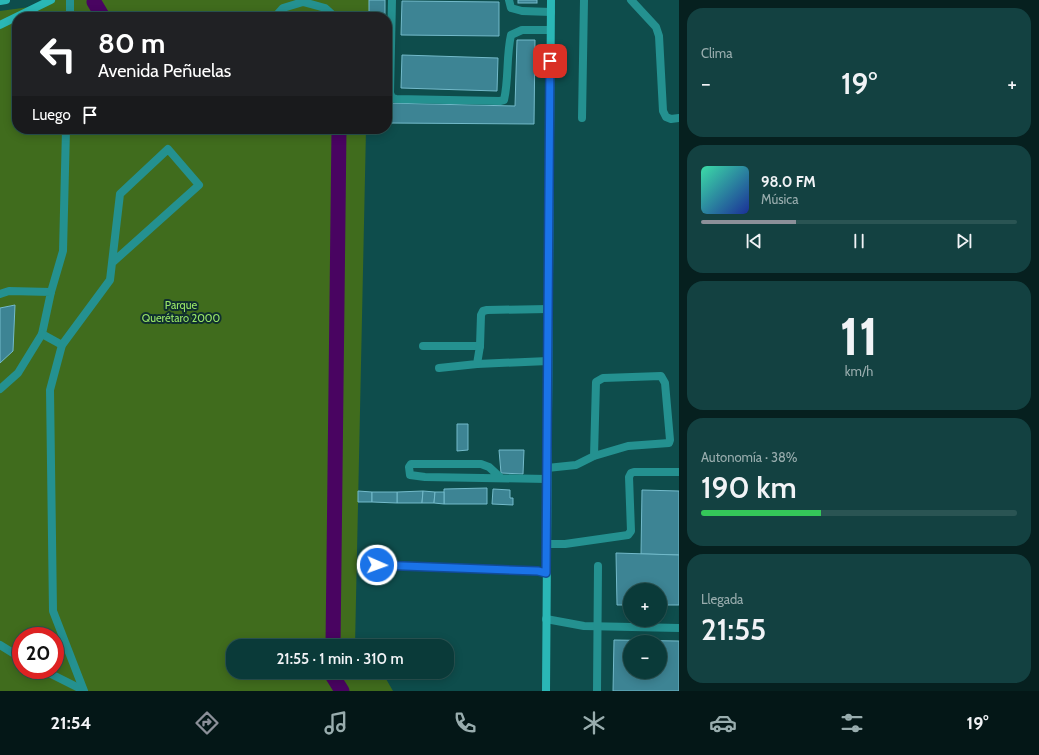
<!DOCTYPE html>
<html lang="es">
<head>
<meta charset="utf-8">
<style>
	:root { --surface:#0a3a39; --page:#134141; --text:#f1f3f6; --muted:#99adae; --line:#2a5453; --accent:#8c9099 }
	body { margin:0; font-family:Cabin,sans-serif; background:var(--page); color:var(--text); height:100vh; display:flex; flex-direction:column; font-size:15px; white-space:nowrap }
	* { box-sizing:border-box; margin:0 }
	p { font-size:13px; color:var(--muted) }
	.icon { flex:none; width:22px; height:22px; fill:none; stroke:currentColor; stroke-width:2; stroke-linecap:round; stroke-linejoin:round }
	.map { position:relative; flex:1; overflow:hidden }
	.panel { display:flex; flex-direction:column; gap:8px; padding:8px; background:#06201f; width:360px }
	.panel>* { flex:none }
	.hud { position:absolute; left:12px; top:12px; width:380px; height:122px; border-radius:16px; box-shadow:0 2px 10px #0003,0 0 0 1px var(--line); background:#202124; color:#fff; overflow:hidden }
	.buttons { position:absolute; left:623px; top:583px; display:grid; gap:8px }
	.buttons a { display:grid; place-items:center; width:44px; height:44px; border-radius:50%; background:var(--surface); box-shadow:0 2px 10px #0003,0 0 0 1px var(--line); font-size:20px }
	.speed { position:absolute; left:12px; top:627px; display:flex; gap:8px; font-size:20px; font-weight:700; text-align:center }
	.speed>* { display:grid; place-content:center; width:52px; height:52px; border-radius:50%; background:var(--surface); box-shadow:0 2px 10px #0003,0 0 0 1px var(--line); line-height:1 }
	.speed .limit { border:6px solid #d22; background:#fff; color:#111 }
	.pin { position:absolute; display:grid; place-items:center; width:34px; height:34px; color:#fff; margin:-17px; border-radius:8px; box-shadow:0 2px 6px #0006 }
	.me { position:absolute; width:44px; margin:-22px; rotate:92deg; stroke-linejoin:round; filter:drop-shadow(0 0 3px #0008) }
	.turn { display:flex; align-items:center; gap:14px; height:84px; padding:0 20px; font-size:18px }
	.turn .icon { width:52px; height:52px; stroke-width:2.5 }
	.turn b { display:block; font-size:28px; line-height:34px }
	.then { display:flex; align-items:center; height:38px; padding:0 20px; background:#0003; gap:8px; font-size:15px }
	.big { font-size:30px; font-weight:600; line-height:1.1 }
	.panel .card { flex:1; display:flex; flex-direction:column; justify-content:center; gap:6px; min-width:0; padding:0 14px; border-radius:16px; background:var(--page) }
	.panel .dial { align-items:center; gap:0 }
	.dial b { font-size:52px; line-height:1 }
	.song { display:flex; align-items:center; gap:12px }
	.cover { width:48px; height:48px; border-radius:6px; background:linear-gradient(135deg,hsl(160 70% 55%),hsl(230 70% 35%)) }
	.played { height:4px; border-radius:2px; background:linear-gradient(90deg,var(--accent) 30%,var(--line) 30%) }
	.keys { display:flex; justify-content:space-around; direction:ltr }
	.heat { display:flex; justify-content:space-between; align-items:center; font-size:22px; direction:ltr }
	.charge { height:6px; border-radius:3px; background:linear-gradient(90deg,#34c759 38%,var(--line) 0) }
	.trip { position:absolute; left:226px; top:639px; width:228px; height:40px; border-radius:16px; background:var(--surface); box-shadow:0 2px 10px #0003,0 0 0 1px var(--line); font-weight:600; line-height:40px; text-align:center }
	.tabs { display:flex; height:64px; justify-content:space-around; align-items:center; background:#041717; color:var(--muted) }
	.tabs .icon { width:28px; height:28px }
	.tabs .selected { color:var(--accent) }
	.tabs b { font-size:18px; color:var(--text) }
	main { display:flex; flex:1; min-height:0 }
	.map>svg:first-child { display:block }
</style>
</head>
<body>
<main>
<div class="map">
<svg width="679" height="691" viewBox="0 0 679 691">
	<rect width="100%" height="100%" fill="#0e4d4c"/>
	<path fill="#406c1d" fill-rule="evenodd" d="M49 0H369V17H17V129H366L355 646H233V672H382L393 691H0V11L37 6ZM21 636H55V670H21Z"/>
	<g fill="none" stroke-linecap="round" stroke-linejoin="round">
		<g stroke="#490461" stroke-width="15">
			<path d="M94 2 103 17"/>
			<path d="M333 646 339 129"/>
			<path d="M332 672V675L342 691"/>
		</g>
	</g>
	<g fill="#3d8494" stroke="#73baca" fill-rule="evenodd">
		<rect x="369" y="0" width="16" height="17"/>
		<rect x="518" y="0" width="19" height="3"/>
		<path d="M402 1 499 2V36L401 35Z"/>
		<path d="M517 40H535L534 124 387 123V103L515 106Z"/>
		<path d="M402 55 498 58 497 91 401 88Z"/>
		<path d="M15 305 13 351 0 363V308Z"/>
		<path d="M457 424H468V450L457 451Z"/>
		<path d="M499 450H524L523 474 501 473Z"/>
		<path d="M487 488V504H444V489Z"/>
		<path d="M493 489 510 490V498H513V505L492 504Z"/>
		<path d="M642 490 679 491V555L641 554Z"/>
		<path d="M358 491 372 492V502H358Z"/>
		<path d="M423 491 422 503H397V492Z"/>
		<path d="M423 491 435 492 434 503H422Z"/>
		<path d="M372 492H397V503L372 502Z"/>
		<path d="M435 492H444V504L434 503Z"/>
		<path d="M616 553 679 555V605H660V590H630V605H617Z"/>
		<path d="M614 640 679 641V691H613ZM630 642H660V672H630Z"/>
	</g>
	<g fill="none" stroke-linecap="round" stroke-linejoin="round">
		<g stroke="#249190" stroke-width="8">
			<path d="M392 0 390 93 392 98 396 99 500 101 504 100C509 79 506 57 511 35L522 30H550"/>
			<path d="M509 0 511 8 522 11 551 12"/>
			<path d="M631 0 656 27 659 36 663 111 666 117 671 119 679 118"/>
			<path d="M70 17V0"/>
			<path d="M275 17 283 8 303 2 325 8 335 17"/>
			<path d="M582 118 584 0"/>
			<path d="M51 292 63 251 66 129"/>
			<path d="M423 346H480L481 315 483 311 487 310 548 309"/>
			<path d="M477 364 548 361"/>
			<path d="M439 368 477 364 480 346"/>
			<path d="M547 468 576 465 594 456 628 446 669 443 670 440 665 383 661 376 603 378 596 382 594 456"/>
			<path d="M501 478 489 467 481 464H411L409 467 410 475 425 477 547 479"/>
			<path d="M547 544H565L628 535 631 531 629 477 631 473 634 472H679"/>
			<path d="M377 565 538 571 547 573"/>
			<path d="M546 619 584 626 679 628"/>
			<path d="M0 645 21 658"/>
			<path d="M43 670 83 690"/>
			<path d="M597 691 598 566"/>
		</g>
		<g stroke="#249190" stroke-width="8">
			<path d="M0 294 9 291 51 292 42 334 62 345"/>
			<path d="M0 389 18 373 42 334"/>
			<path d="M84 691 53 611 50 390 62 345 110 280 120 194 168 149 199 185 113 262"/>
		</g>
		<g stroke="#2ab7b6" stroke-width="8">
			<path d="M0 1 6 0"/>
			<path d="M0 25 51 0"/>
			<path d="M546 691 551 0"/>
		</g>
	</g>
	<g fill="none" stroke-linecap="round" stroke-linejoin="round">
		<g stroke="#114b97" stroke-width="10">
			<path id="route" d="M377 565 538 571 546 573 550 61"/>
		</g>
		<use href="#route" stroke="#1a73e8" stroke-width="7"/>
	</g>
	<g text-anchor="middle" stroke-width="4" stroke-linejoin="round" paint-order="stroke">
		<g font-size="11" fill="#9ae667" stroke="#0f2f2f">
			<text x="181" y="309">Parque<tspan x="181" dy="13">Querétaro 2000</tspan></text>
		</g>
	</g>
</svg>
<div class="buttons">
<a>+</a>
<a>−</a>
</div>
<div class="speed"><div class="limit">20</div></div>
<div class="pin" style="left:550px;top:61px;background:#d93025"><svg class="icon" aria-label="arrive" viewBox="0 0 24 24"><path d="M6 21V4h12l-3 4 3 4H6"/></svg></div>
<svg class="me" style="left:377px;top:565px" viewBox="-20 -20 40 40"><circle r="17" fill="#1a73e8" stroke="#fff" stroke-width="3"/><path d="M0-11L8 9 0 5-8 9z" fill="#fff"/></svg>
<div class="trip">21:55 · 1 min · 310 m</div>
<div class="hud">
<div class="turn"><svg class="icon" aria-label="left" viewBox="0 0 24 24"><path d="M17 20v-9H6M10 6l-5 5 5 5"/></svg><div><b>80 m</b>Avenida Peñuelas</div></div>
<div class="then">Luego<svg class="icon" aria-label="arrive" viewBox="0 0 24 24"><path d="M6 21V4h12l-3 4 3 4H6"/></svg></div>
</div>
</div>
<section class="panel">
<div class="card"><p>Clima</p>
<div class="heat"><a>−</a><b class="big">19°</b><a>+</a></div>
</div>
<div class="card">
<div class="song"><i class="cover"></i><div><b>98.0 FM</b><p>Música</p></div></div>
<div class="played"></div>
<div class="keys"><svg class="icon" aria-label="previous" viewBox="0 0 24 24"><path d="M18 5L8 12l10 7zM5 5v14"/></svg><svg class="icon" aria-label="pause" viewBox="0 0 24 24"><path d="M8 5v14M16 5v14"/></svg><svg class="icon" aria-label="next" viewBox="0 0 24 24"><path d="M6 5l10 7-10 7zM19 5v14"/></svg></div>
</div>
<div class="card dial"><b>11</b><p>km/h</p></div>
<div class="card"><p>Autonomía · 38%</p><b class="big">190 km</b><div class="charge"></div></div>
<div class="card"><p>Llegada</p><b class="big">21:55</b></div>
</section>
</main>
<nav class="tabs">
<b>21:54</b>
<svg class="icon selected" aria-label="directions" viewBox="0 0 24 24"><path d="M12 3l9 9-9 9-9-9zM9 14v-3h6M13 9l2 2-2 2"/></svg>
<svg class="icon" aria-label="music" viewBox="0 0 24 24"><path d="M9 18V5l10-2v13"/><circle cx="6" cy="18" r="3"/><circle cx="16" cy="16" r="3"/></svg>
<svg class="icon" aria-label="phone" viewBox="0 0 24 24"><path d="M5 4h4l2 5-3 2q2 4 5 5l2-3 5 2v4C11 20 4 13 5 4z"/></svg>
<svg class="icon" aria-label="climate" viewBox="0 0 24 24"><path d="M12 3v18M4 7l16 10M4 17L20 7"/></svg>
<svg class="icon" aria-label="car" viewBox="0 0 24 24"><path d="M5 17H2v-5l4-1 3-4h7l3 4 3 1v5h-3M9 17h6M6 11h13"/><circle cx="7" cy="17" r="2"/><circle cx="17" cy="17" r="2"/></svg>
<svg class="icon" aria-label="filters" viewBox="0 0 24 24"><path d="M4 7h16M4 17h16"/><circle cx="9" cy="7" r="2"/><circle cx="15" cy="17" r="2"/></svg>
<b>19°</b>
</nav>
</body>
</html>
